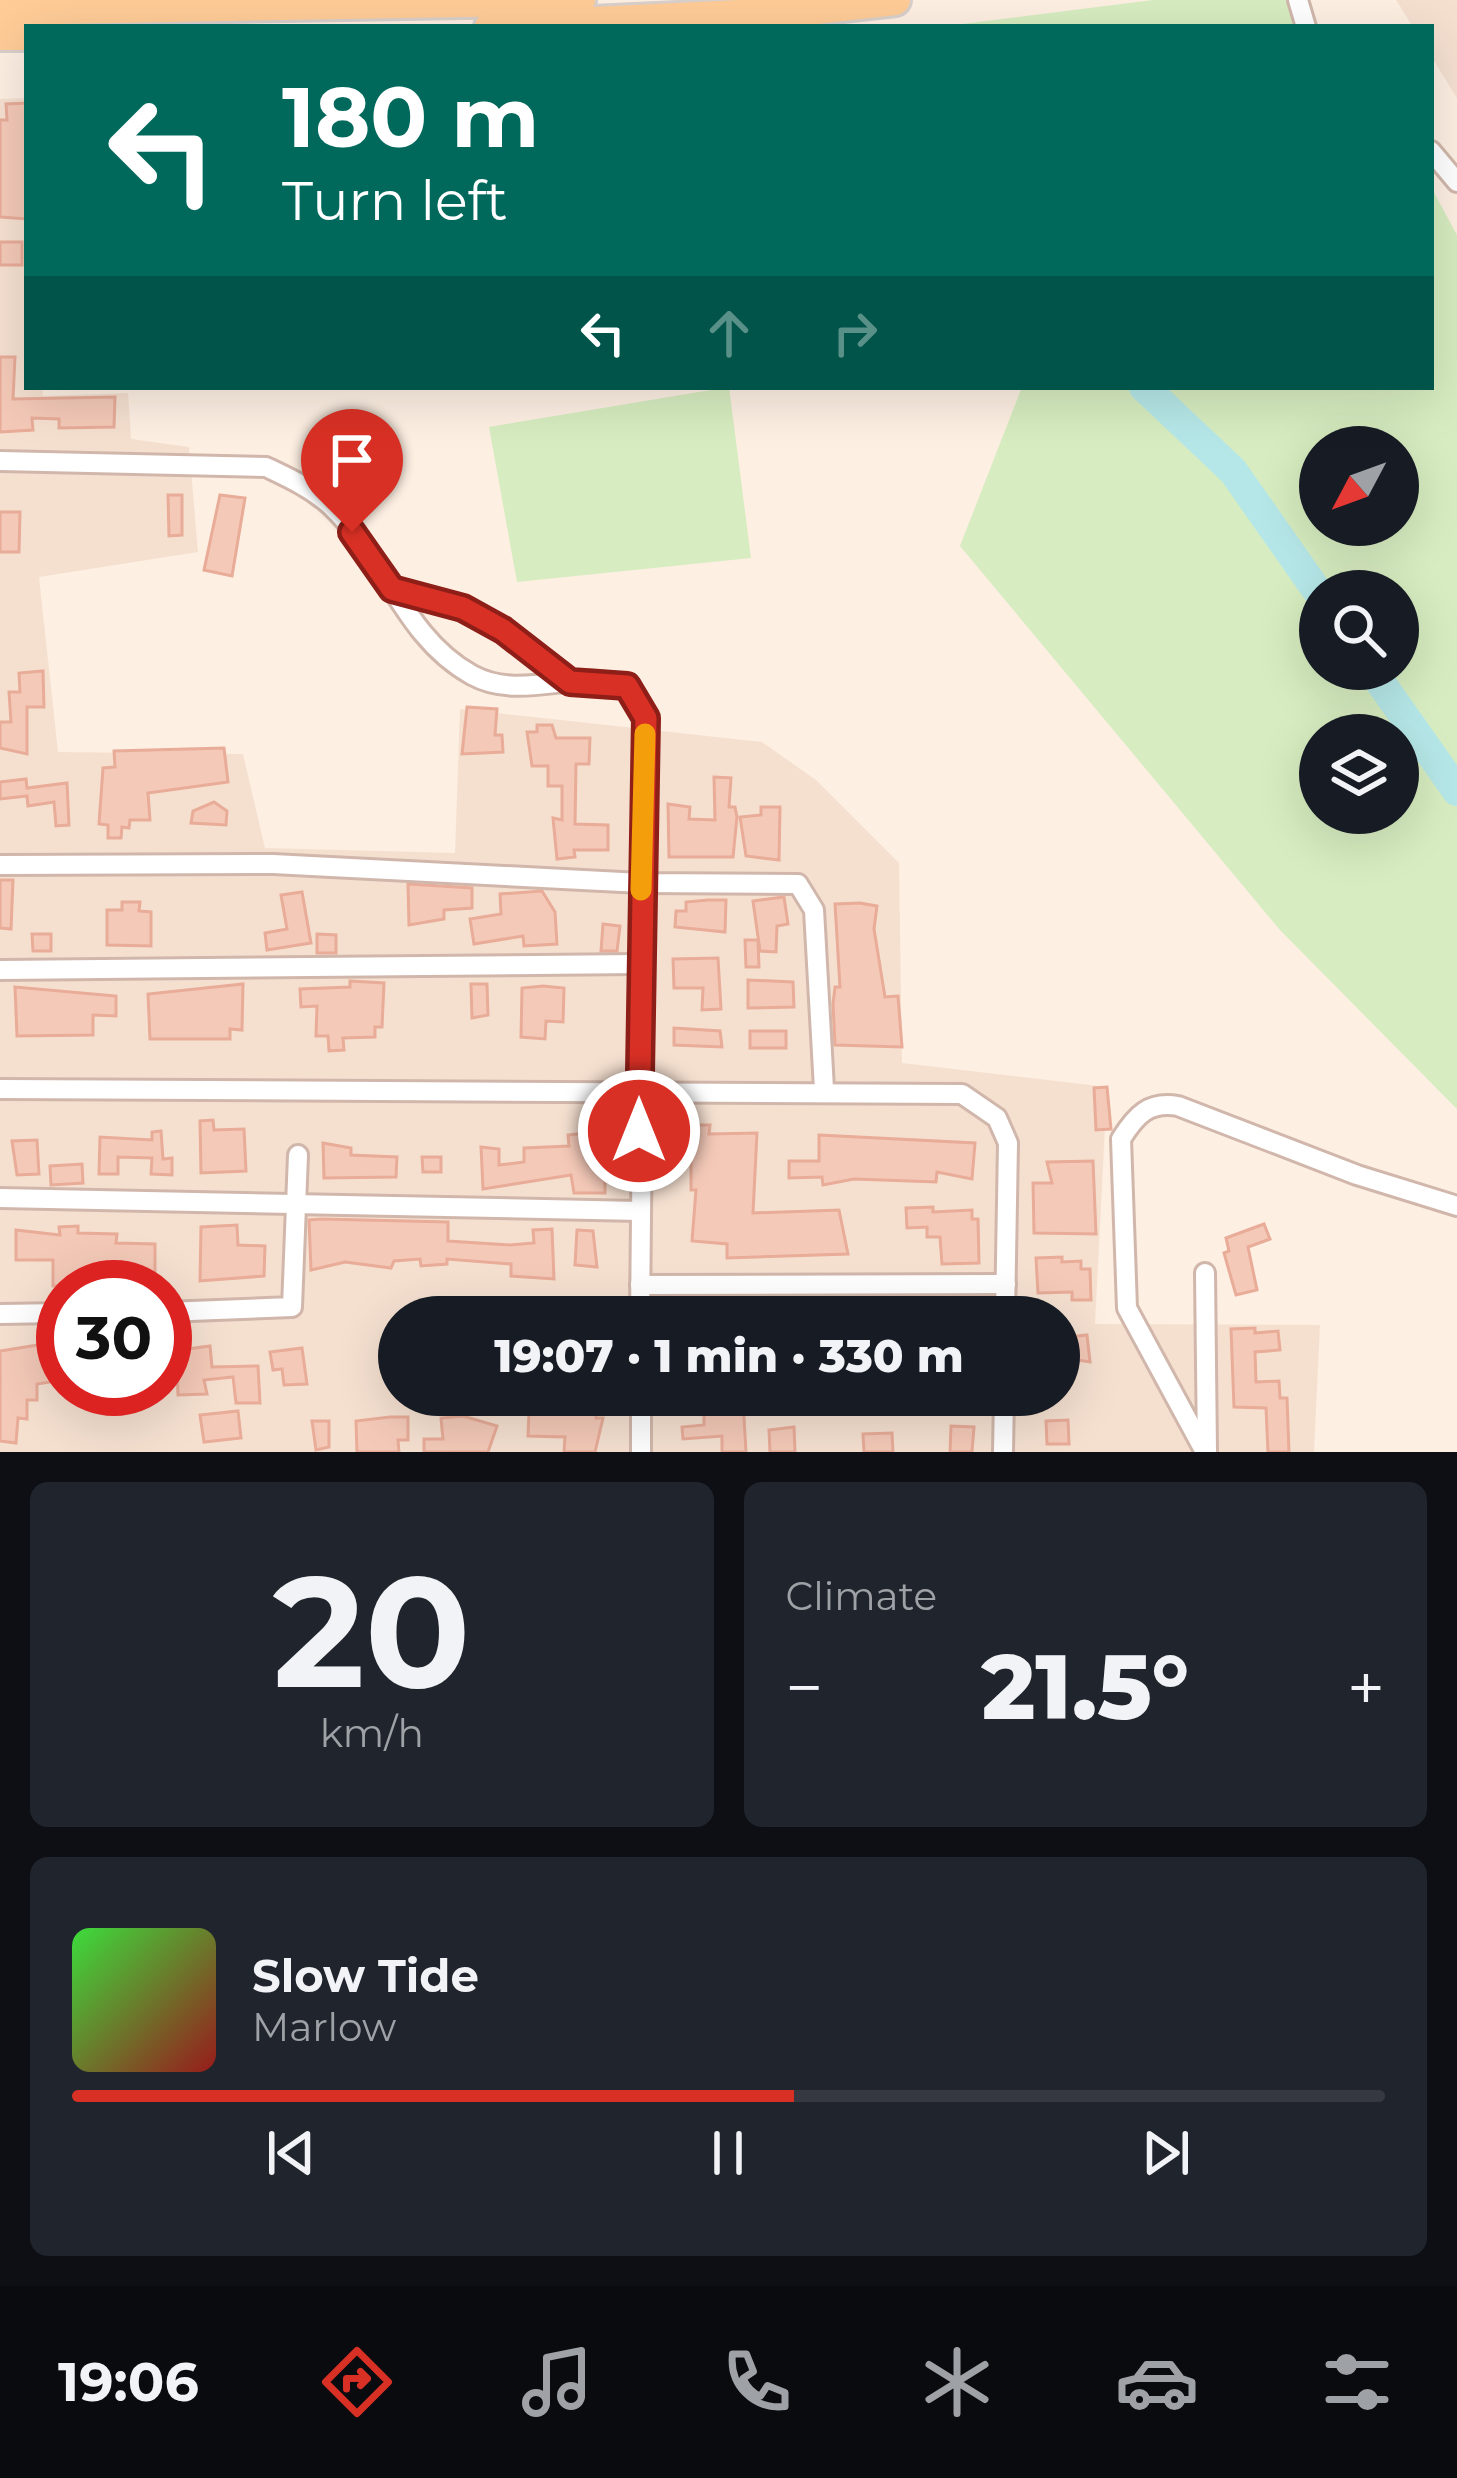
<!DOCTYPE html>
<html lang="en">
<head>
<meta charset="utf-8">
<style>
	:root { --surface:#171b24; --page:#20242c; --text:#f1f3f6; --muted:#9ea1a6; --line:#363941; --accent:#d93025 }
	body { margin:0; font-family:Montserrat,sans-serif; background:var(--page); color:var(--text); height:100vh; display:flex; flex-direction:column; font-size:45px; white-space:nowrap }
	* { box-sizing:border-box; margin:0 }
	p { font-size:39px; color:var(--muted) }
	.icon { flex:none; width:66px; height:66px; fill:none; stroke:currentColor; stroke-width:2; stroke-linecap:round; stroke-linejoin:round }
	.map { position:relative; height:1452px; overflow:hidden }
	.details { display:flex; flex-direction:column; gap:30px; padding:30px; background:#0d0f14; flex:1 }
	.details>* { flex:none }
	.banner { position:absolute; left:24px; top:24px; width:1410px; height:366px; border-radius:0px; box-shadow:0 12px 48px #0002; background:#00695c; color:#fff; overflow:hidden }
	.needle { width:78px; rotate:229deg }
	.controls { position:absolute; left:1299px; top:426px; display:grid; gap:24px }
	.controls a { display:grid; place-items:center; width:120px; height:120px; border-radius:50%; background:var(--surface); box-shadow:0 12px 48px #0002; font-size:60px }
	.speed { position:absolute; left:36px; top:1260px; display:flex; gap:24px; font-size:60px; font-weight:700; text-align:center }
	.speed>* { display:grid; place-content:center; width:156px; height:156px; border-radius:50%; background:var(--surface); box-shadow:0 12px 48px #0002; line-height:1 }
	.speed .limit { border:18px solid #d22; background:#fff; color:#111 }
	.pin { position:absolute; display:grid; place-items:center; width:102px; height:102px; color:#fff; margin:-123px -51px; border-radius:50% 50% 50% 0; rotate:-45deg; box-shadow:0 0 12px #0007 }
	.pin .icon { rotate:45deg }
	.me { position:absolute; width:132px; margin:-66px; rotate:0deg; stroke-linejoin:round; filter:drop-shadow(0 0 9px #0008) }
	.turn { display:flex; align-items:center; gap:42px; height:252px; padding:0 60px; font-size:54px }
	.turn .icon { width:156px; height:156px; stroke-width:2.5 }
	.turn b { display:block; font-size:84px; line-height:102px }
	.lanes { display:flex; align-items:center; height:114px; padding:0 60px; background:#0003; justify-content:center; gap:60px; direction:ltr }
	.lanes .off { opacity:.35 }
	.big { font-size:90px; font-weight:800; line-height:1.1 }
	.details .card { flex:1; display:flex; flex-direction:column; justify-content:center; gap:18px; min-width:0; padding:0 42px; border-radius:18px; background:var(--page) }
	.details .dial { align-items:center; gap:0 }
	.dial b { font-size:156px; line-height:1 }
	.song { display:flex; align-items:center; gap:36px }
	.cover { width:144px; height:144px; border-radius:18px; background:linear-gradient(135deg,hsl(120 70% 55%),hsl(0 70% 35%)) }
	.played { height:12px; border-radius:6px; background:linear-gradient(90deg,var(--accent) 55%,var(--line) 55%) }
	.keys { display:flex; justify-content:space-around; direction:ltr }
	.heat { display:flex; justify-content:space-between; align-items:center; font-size:66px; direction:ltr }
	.details .tiles { flex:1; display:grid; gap:30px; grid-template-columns:1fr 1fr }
	.card:last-child { grid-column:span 2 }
	.trip { position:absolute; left:378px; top:1296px; width:702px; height:120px; border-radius:60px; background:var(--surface); box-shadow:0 12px 48px #0002; font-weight:800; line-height:120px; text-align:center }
	.dock { display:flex; height:192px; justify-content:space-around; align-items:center; background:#090b0e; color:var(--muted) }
	.dock .icon { width:84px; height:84px }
	.dock .current { color:var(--accent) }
	.dock b { font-size:54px; color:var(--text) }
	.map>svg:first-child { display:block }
</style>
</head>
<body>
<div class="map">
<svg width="1457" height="1452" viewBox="0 0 1457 1452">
	<rect width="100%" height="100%" fill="#fdefe2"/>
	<g fill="#f5e0d0" fill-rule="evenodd">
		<path d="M1396 0H1457V98L1431 56V27H1413Z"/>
		<path d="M27 98V387H42L43 396 128 393 131 439 189 447 198 552 39 577 58 752 243 754 265 848 455 853 460 709 762 742 816 780 899 863 902 1063 1107 1087 1095 1324 1320 1325 1314 1452H0V99ZM63 1287H165V1389H63ZM399 1317H1059V1395H399Z"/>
	</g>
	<g fill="#d7ecc0" fill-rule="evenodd">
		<path d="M1153 0H1289L1295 27H938Z"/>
		<path d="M1431 187 1457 235V1109L1280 930 960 546 1022 387H1431ZM1320 447H1398V525H1320ZM1320 591H1398V669H1320ZM1320 735H1398V813H1320Z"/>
		<path d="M729 387 751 558 517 582 489 427Z"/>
	</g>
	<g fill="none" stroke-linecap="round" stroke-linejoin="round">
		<g stroke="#b6e7e8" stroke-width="30">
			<path d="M1144 387 1233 471 1320 595"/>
			<path d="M1371 669 1457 791"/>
		</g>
	</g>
	<g fill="#f4c9b8" stroke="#e8ac98" stroke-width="3">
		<path d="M27 103V219L0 217V120H7L6 104Z"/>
		<rect x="0" y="242" width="22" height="23"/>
		<path d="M0 357H15L13 399 115 397 114 427 59 428V419L32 418 33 430 0 432Z"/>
		<path d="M168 495H182V535L169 536Z"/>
		<path d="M220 495 245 498 232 576 204 570Z"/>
		<path d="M0 512H20L19 552H0Z"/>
		<path d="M43 671 44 707H27V754L0 748V722H11L9 692H20L19 673Z"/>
		<path d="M467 707 497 709 495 735H502L503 752 462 754Z"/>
		<path d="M537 725H552L556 738H590L589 764H576L575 824 608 825V850H574L575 857 557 859 553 818 562 820V786H548V766H532L527 732H537Z"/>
		<path d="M224 748 228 782 148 793 150 820H130L129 828 122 827 121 838H108V825L99 824 103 768 115 767 114 751Z"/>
		<path d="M714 777 731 778 729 807H735L737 817 733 857H669L668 804 690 807 689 819 715 820Z"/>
		<path d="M26 779 27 788 67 783 69 825 56 826 54 802 28 806 27 796 0 799V782Z"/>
		<path d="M214 802 227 811 226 825 191 823 193 811Z"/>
		<path d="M761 807H780L779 860 746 856 740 817 761 815Z"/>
		<path d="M0 880H13L11 929 0 928Z"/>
		<path d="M408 884 472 888V908L444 910V919L409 925Z"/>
		<path d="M542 891 555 912 557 944 524 946 523 936 474 944 470 919 501 914 500 894Z"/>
		<path d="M302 892 311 943 267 950 265 933 287 929 281 895Z"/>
		<path d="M784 897 788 924 777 926 776 952 760 951 753 901Z"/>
		<path d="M708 900H726L725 932 675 927 676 911H686V902Z"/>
		<path d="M122 902H140L139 911 151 912V946L107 945V910H122Z"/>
		<path d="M860 903 877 906 874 929 885 997 898 996 902 1047 835 1045 833 1004 835 987H840L835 904Z"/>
		<path d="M603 924 620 926 617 951H601Z"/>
		<path d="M32 934H51V951H33Z"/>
		<path d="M317 934 336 935V953H317Z"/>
		<path d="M745 940H758L759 967H746Z"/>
		<path d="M718 958 721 1009 702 1010 703 988H674L673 959Z"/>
		<path d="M748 980 793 982 794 1007 748 1008Z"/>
		<path d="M350 981 384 983 382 1027H375V1037L343 1038 344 1050 329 1051 328 1036H316L317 1006 301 1007 300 989 350 987Z"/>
		<path d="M243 984 242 1030 230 1029V1039H150L148 994Z"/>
		<path d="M471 984H487L488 1015 472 1018Z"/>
		<path d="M543 986 564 988 563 1022 546 1021 545 1039 521 1037 522 988Z"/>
		<path d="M15 987 116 996V1016L93 1015V1035L17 1036Z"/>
		<path d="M674 1028 720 1031 722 1047 674 1045Z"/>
		<rect x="750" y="1031" width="36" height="17"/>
		<path d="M1107 1087 1111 1129 1096 1130 1094 1088Z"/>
		<path d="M213 1120 214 1130 244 1129 246 1171 201 1173 200 1121Z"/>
		<path d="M690 1125H710L709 1134 757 1133 753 1213 839 1210 848 1254 727 1258V1244L692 1241 696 1190H691V1154L677 1153V1137L690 1138Z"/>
		<path d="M161 1131 163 1159 172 1158V1175L151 1174 152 1158 118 1157V1174H99L100 1137 152 1140V1132Z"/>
		<path d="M586 1133 589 1165H605V1193H574L571 1175 483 1189 481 1147 499 1149V1165L524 1162V1148L569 1146 568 1135Z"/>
		<path d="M819 1135 975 1143 972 1179 937 1172 936 1182 854 1179 823 1185 822 1177 789 1178V1161H819Z"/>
		<path d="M37 1140 39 1174 17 1175 12 1141Z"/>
		<path d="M323 1143 351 1148V1155L397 1157 396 1177 324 1178Z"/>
		<path d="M422 1157H441V1172H423Z"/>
		<path d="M1093 1161 1096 1234 1034 1233 1033 1183H1052L1047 1162Z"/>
		<path d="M82 1164 83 1183 51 1185 50 1166Z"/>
		<path d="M933 1207V1212L972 1210V1219H978L979 1263 942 1264 940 1237H927V1227L907 1228 906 1208Z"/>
		<path d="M322 1219 448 1222V1241L510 1245 534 1243 533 1230 552 1229 554 1279 511 1276V1264L447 1259V1264L421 1266 420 1259 394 1261 391 1268 345 1262 311 1270 309 1220Z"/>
		<path d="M1264 1224 1270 1239 1248 1247 1257 1290 1236 1295 1224 1253 1229 1251 1226 1238Z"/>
		<path d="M237 1225 238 1245 265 1246 264 1276 200 1281 201 1227Z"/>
		<path d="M78 1226V1233L117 1234 116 1243 155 1244V1282L53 1286V1260H16V1230L60 1235 59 1227Z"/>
		<path d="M577 1230 593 1231 597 1267 575 1265Z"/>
		<path d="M1062 1257V1262L1081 1261V1269H1090L1091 1300H1072V1292L1038 1293 1036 1258Z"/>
		<path d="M732 1298 735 1312 709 1314 708 1300Z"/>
		<path d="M916 1298H976V1317H917Z"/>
		<path d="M1255 1328V1333L1278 1331 1280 1350 1255 1352 1256 1382 1279 1381 1280 1398H1287L1289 1452H1268L1266 1408 1234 1407 1231 1329Z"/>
		<path d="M1087 1335 1090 1362 1059 1357V1338Z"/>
		<path d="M44 1344 45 1354H63V1380L37 1384V1400H27V1419L18 1418 16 1443 0 1441V1351Z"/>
		<path d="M210 1346 212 1367 258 1366 260 1403H236L233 1377 204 1380 207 1394 178 1395 177 1372H165V1352Z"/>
		<path d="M302 1348 307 1384 284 1385 282 1369 273 1370 270 1352Z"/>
		<path d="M522 1395H596V1418H603L595 1452H564L565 1437 528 1436 529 1412H522Z"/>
		<path d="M704 1395 743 1400 746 1452H722V1436L683 1439 682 1427 704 1425Z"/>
		<path d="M238 1411 241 1438 204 1442 200 1415Z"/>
		<path d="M463 1416 497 1426 488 1452H424V1439H443L441 1418Z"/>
		<path d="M390 1417H408V1440H398L399 1452H357L356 1421Z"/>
		<path d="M1068 1420 1069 1444H1047L1046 1421Z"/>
		<path d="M312 1421H329V1447L316 1450Z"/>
		<path d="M951 1426 974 1427 972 1452H950Z"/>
		<path d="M794 1427 795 1452H770L769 1430Z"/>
		<path d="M892 1433 893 1452H864L863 1434Z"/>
	</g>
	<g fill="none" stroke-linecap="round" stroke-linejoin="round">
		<g stroke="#d1b7ab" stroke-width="24">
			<g id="street">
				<path d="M1298 0 1306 27"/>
				<path d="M1431 151 1457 182"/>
				<path d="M0 461 266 467C289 478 311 488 330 505 385 556 403 637 472 675 536 710 614 642 646 719L640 1317"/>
				<path d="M392 589C464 602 514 638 570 682"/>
				<path d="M0 865 273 864 641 883 798 884 814 910 824 1089"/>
				<path d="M0 970 640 964"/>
				<path d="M0 1089 962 1094 997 1118 1008 1143 1005 1317"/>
				<path d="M0 1198 640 1211"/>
				<path d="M1205 1273 1207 1452"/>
				<path d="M640 1285 1006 1284"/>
				<path d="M165 1312 292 1307 298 1155"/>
				<path d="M0 1314 63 1313"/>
				<path d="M641 1395V1452"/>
				<path d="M1003 1452 1004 1395"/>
				<path d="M1205 1452 1127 1308 1121 1139C1136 1115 1149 1101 1178 1106L1357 1175 1457 1206"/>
			</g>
		</g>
		<g stroke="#d9cfcb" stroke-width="36">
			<g id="primary">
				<path d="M0 10 580 0"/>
				<path d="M490 27 781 13 895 0"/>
				<path d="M0 35H27"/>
			</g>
		</g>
		<use href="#street" stroke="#fff" stroke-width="18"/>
		<use href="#primary" stroke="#ffcc97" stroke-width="30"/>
	</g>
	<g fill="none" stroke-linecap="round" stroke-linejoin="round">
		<g stroke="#8d1f18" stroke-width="30">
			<path id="route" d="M352 532 392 589 463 608 503 630 570 682 627 686 646 718 639 1131"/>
		</g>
		<use href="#route" stroke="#d93025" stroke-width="21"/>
		<path stroke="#f59e0b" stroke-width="21" d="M641 890 645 734"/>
	</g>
</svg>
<div class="controls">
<a><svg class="needle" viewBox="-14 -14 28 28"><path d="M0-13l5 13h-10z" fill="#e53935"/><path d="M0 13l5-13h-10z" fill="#9ea1a6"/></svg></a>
<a><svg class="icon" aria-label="search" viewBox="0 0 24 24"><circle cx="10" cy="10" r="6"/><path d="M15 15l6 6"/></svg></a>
<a><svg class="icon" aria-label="layers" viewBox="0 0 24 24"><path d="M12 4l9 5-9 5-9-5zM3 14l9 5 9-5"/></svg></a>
</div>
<div class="speed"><div class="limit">30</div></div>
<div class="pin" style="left:352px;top:532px;background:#d93025"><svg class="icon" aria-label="arrive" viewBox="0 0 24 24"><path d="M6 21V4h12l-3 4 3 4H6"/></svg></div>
<svg class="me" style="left:639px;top:1131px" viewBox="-20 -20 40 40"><circle r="17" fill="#d93025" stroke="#fff" stroke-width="3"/><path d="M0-11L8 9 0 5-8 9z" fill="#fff"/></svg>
<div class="trip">19:07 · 1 min · 330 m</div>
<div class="banner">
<div class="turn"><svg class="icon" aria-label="left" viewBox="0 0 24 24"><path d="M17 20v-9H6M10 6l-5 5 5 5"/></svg><div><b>180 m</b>Turn left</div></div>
<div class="lanes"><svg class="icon" aria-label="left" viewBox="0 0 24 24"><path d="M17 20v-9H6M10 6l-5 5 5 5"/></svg><svg class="icon off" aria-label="ahead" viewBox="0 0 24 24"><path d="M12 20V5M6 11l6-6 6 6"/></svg><svg class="icon off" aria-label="right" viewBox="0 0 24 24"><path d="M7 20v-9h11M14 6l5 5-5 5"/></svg></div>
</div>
</div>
<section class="details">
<div class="tiles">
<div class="card dial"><b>20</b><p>km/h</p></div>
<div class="card"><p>Climate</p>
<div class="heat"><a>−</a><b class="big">21.5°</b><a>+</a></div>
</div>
<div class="card">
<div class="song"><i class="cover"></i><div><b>Slow Tide</b><p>Marlow</p></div></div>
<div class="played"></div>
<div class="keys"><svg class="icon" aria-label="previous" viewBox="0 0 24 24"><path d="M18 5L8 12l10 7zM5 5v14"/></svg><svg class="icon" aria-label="pause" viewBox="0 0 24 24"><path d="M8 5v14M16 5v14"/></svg><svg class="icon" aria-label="next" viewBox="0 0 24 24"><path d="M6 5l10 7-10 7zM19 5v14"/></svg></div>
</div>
</div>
</section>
<nav class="dock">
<b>19:06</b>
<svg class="icon current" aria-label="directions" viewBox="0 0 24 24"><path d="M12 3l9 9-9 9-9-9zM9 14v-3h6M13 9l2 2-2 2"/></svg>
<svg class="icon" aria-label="music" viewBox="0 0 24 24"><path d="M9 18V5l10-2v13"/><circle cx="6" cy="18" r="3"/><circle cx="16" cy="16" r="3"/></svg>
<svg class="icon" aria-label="phone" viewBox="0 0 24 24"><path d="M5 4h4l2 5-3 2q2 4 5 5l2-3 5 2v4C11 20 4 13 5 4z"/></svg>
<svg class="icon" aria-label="climate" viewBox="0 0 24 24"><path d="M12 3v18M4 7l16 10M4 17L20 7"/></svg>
<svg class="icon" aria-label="car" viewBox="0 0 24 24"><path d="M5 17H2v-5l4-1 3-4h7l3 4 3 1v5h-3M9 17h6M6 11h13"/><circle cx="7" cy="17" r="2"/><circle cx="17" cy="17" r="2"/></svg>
<svg class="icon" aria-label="filters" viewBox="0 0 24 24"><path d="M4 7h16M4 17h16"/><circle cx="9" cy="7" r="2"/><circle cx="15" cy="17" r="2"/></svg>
</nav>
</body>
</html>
